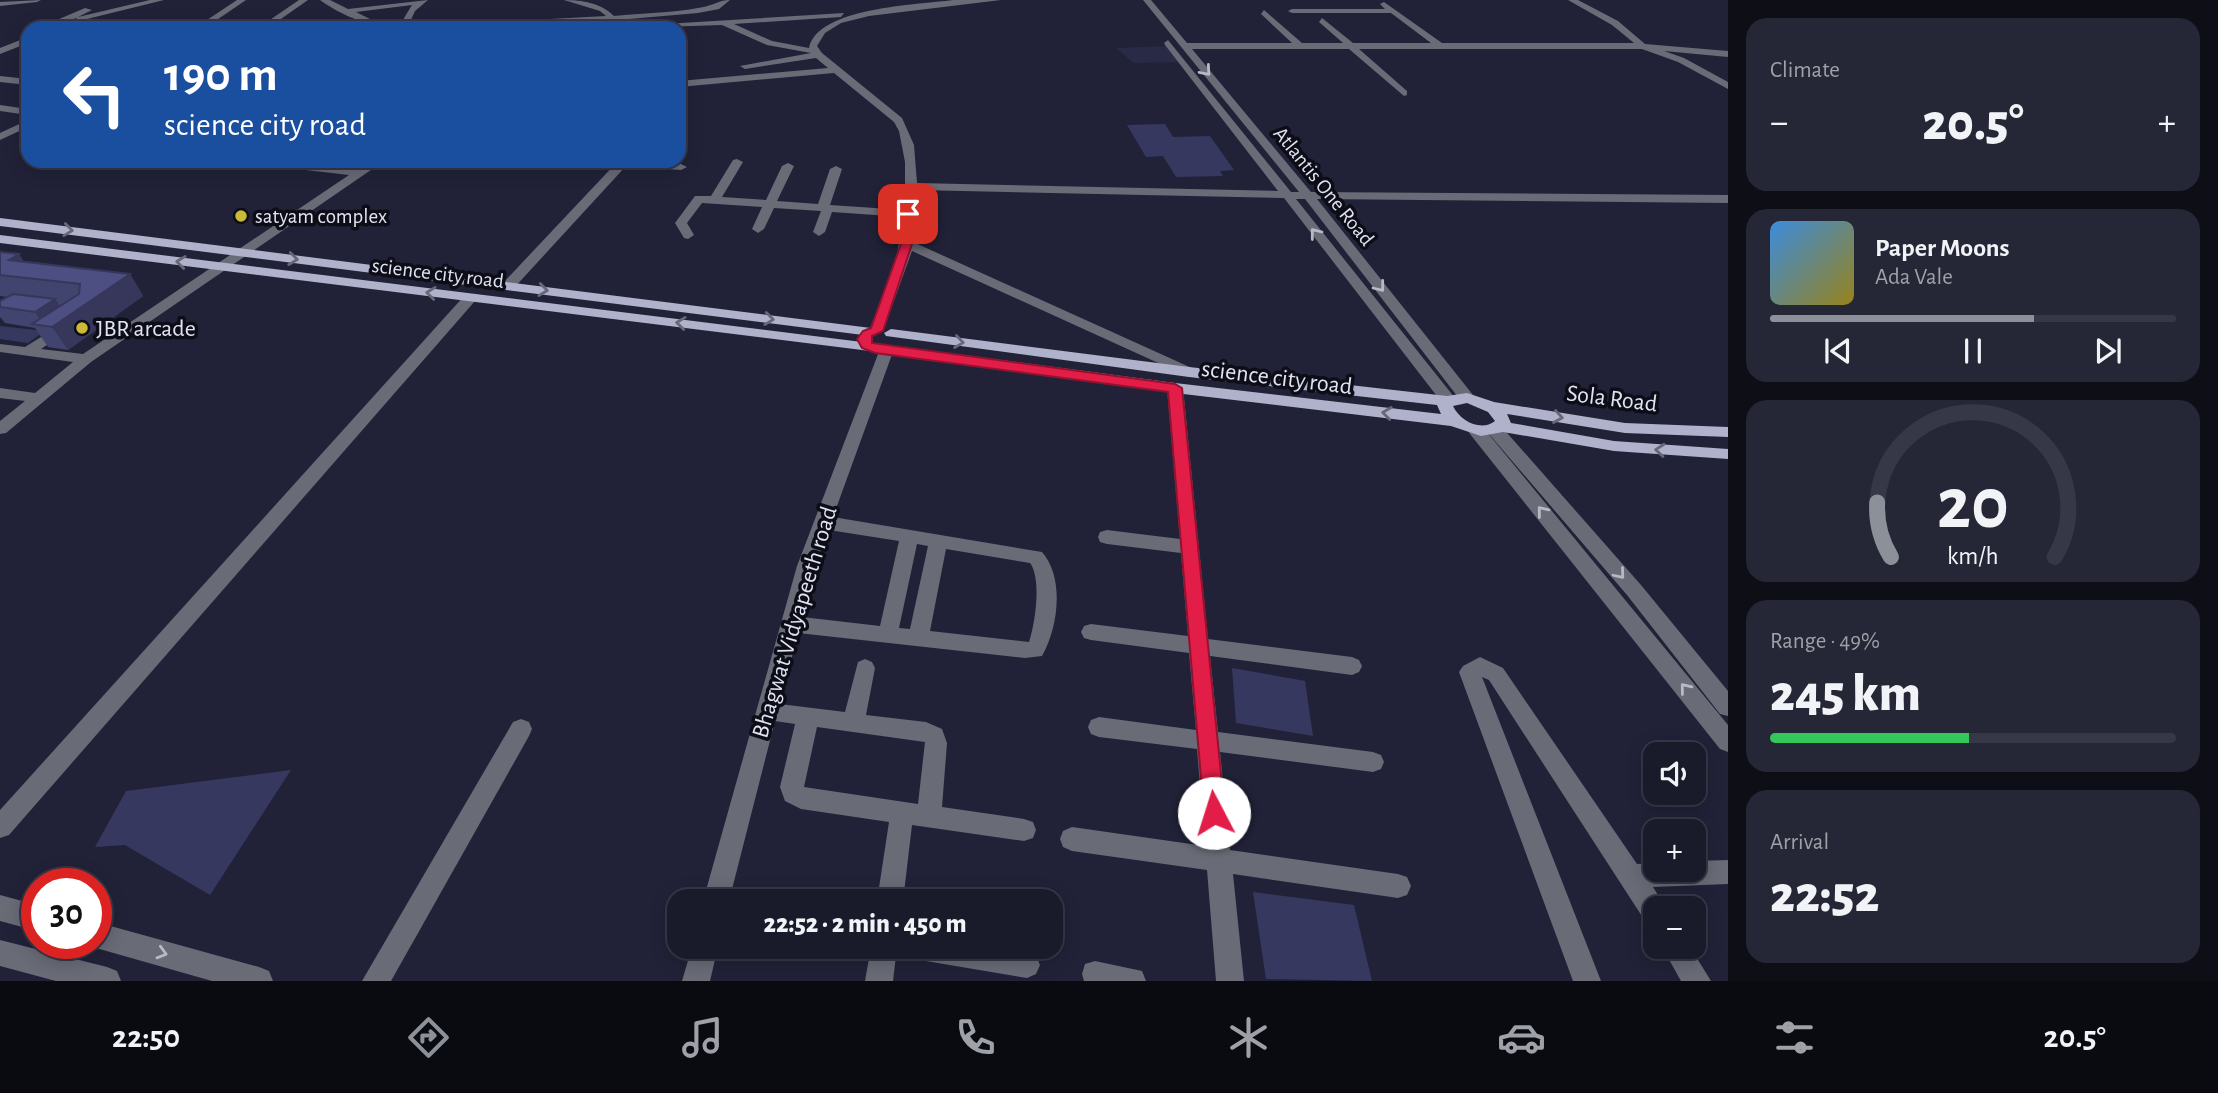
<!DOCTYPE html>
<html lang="en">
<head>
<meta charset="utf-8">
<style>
	:root { --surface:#191a2a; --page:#262736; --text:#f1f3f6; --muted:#9fa1a8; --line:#373847; --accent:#8c9099 }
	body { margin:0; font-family:"Alegreya Sans",sans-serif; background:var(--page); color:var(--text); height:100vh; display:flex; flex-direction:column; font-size:26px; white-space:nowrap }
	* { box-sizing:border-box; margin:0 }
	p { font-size:23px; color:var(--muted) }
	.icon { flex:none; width:38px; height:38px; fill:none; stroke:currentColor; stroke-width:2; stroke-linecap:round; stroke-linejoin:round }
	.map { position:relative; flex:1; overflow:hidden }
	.sheet { display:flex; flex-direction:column; gap:18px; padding:18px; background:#0e0e17; width:490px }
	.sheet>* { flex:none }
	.top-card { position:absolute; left:21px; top:21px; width:665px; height:147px; border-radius:21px; box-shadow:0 4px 18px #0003,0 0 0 2px var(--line); background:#1a4fa0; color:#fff; overflow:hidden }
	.controls { position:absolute; left:1643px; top:742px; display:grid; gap:14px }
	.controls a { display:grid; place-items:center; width:63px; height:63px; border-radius:14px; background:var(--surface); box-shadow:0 4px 18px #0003,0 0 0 2px var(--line); font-size:35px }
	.speed { position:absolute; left:21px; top:868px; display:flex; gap:14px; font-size:35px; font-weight:700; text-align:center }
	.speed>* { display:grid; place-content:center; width:91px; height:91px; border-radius:50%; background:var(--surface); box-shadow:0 4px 18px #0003,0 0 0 2px var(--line); line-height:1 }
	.speed .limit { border:10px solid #d22; background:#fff; color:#111 }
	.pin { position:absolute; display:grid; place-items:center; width:60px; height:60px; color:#fff; margin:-30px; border-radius:14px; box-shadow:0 4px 10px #0006 }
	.me { position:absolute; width:77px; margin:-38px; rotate:355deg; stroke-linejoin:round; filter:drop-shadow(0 0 5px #0008) }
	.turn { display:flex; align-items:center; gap:24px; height:147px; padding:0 28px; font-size:32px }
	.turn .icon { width:91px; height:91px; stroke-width:2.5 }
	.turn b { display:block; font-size:49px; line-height:60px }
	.big { font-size:52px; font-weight:800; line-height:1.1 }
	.sheet .tile { flex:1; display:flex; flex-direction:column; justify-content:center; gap:10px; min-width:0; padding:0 24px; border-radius:21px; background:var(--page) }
	.sheet .dial { align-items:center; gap:0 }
	.dial svg { height:182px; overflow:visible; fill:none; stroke:var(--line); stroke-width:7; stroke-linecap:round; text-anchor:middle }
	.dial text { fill:var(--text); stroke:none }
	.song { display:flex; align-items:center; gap:21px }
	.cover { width:84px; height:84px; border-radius:10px; background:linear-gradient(135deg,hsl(210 70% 55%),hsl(50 70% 35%)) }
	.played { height:7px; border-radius:4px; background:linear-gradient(90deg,var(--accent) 65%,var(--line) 65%) }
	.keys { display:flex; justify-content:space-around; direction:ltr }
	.heat { display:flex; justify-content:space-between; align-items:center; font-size:38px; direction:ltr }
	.charge { height:10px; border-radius:5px; background:linear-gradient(90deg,#34c759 49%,var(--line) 0) }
	.trip { position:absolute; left:667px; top:889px; width:396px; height:70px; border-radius:21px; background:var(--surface); box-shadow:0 4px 18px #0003,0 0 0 2px var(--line); font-weight:800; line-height:70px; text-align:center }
	.tabs { display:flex; height:112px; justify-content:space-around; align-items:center; background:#0a0a11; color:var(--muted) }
	.tabs .icon { width:49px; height:49px }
	.tabs .selected { color:var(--accent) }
	.tabs b { font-size:32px; color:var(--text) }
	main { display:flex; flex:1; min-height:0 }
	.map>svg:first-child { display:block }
</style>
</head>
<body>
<main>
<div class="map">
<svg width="1728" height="981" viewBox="0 0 1728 981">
	<rect width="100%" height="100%" fill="#212238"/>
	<path fill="#292a46" d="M1166 46 1181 62 1134 63 1116 48Z"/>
	<g fill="#363860">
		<path d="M1165 124 1173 137 1210 136 1234 170 1220 171 1223 176 1176 177 1163 156 1146 157 1127 125Z"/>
		<path d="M0 326 45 331 28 343 0 339Z"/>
		<path d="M1232 668 1305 681 1313 736 1236 723Z"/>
		<path d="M291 770 210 895 125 845 95 847 126 791Z"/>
		<path d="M1253 892 1354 905 1372 981 1266 979Z"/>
	</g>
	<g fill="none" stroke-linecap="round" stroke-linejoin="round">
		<g fill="#696b77" fill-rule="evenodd">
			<path d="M41 0 37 2 0 6V2Z"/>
			<path d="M150 0H164L79 21 76 18 50 28H38L85 8 92 10 78 17Z"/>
			<path d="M237 0H246L205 28H195Z"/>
			<path d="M299 0H308L268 28H258Z"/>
			<path d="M320 0H330L348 9 428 0 415 11 410 22 417 28H407L401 23 412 5 356 12 376 22 399 28C372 28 342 16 320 0Z"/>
			<path d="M564 0C582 0 601 3 614 16 642 13 671 13 698 8 710 7 719 0 730 0L719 9 698 13 560 25 558 28 512 27 508 24 512 21 606 16 600 11Z"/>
			<path d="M953 0H1001L869 16 841 23 825 33 817 46 822 53 902 118 914 145 917 183 1278 191 1165 45 1164 43 1168 40 1291 192H1299L1143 0H1151L1187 43H1292L1261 14 1264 10 1302 43H1343L1319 22 1322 18 1353 43H1431L1391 13H1292L1288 11 1292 9H1385L1380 4 1384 2 1442 43H1634L1612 25 1568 0H1578L1618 21 1645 44 1728 51V57L1664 51 1684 58 1728 82V89L1678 62 1642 49H1359L1407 91V95L1404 96 1349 49H1192L1311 192 1728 195V203L1317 199 1473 395 1475 398 1473 401H1461L1305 199H1296L1455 398 1457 401 1455 404H1443L1284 198 917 190 913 242 1194 369 1197 372 1194 375 1189 377 912 251 883 331 876 335 871 334 869 331 895 264 904 217 832 212 825 232 819 236 813 232 821 211 774 208 764 229 758 233 752 229 762 207 702 203 687 223 694 235 688 239 684 238 675 223 695 196H711L733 160 737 159 743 162 722 197 766 200 782 166 788 163 794 166 777 201 818 204 830 169 836 166 842 169 830 205 905 210V162L899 131 894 122 834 73 679 87V81L828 68 816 58 745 69 740 66 811 53 767 45 722 25 630 28 631 26 844 13 841 17 734 24 772 41 809 48C818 7 917 5 953 0Z"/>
			<path d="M311 21 314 26 298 28Z"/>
			<path d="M339 24 343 28H333Z"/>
			<path d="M28 37V43L0 54V48Z"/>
			<path d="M0 76 28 79V85L0 82Z"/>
			<path d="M0 105 28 109V115L0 111Z"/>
			<path d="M28 120V127L0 140V133Z"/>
			<path d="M248 161H284L358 169 370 161H384L91 362 6 433 0 434V421L25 401 0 398V388L35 393 73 362 0 352V344L25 347 62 324 69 328 67 331 41 349 83 354 349 175 254 164Z"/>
			<path d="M618 161 681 164 687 167 681 170 626 166 513 289H503V283Z"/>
			<path d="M470 294 475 295V301L9 835 0 838V810L465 295Z"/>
			<path d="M887 345 894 349 833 517 1042 552C1065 578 1058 628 1042 656L1025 658 798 633 780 704 845 712 858 662 865 659 872 662 875 668 866 715 926 722 942 729 947 743 942 807 1024 819 1033 822 1036 830 1033 838 1024 841 912 825 903 901H877L889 822 801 809 785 801 780 787 795 724 775 721 729 901H703L797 566 880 349ZM829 530 899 541 880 626 802 617 815 566ZM917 544 928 546 910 629 899 628ZM946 549 1030 563C1042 579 1035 624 1029 642L930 631ZM817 727 925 742 918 804 804 787Z"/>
			<path d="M1175 383 1183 388 1208 639 1352 657 1359 660 1362 666 1359 672 1352 675 1210 656 1218 732 1373 752 1381 755 1384 762 1381 769 1373 772 1220 752 1230 850 1398 874 1407 877 1411 886 1407 895 1398 898 1233 874 1244 981H1216L1207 870 1072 851 1063 847 1060 839 1063 831 1072 827 1205 846 1197 749 1099 737 1091 734 1088 727 1091 720 1099 717 1196 730 1189 653 1091 640 1084 638 1081 632 1084 626 1091 624 1188 636 1181 553 1107 544 1100 542 1098 537 1100 532 1107 530 1180 539 1167 388Z"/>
			<path d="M1476 425 1482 426 1728 725V752L1720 749 1470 434 1468 430 1470 426Z"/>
			<path d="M1495 425 1501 426 1641 585 1728 691V716L1720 714 1627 595 1489 434 1487 430 1489 426Z"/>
			<path d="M1480 657 1503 668 1637 864 1656 863V870H1694V861L1728 860V884L1653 887 1666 908H1656V928L1647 924 1489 680 1482 677 1601 981H1573L1459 672 1463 666Z"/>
			<path d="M521 719 529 722 532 729 529 736 391 981H362L513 722Z"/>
			<path d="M0 895 37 905V931L0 921Z"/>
			<path d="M96 922 259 967 269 971 273 981H212L96 948 86 943H96Z"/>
			<path d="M0 940 107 967 117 971 121 981H56L0 966Z"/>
			<path d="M692 947H718L710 981H682Z"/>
			<path d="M871 947H897L893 981H865Z"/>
			<path d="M907 947H998L1036 956 1040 965 1036 974 1027 978 920 960 911 956Z"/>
			<path d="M1662 947H1690L1711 981H1681Z"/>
			<path d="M1095 961 1142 971 1146 981H1084L1082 974 1085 964Z"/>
		</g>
		<g fill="#afb2ca" fill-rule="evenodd">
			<path d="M0 218 871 328 878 332 871 336 0 226Z"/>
			<path d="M0 235 870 343 877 347 870 351 0 243Z"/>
			<path d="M891 329 1189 367 1447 396 1467 393 1494 402 1625 423 1728 427V437L1625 433 1507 414 1511 423 1614 441 1728 449V459L1614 451 1503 432 1481 436 1451 426 1175 393 882 352 880 349 882 346 887 345 1175 383 1441 414 1437 405 1189 377 886 336 884 333ZM1467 403 1488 412 1495 421C1481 432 1460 421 1453 406Z"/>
		</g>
	</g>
	<path fill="#424470" d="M0 252 19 254 23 261 130 274 143 296 68 350 48 347 35 328 5 323 0 317V301L8 297 0 296Z"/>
	<g fill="#36375b">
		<path d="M19 254 33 276 9 260Z"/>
		<path d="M130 274 143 296 68 350 52 327Z"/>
		<path d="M55 299 67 316 44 326 35 312Z"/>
	</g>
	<g fill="#4d4f82" stroke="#36375b" stroke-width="2">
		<path d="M0 252 19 254 9 260 130 274 52 327 32 324 79 294 80 284 0 275Z"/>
		<path d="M13 294 55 299 35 312 0 307V301Z"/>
	</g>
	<defs><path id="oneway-chevron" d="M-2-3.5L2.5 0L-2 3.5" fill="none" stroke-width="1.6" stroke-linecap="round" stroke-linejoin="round" transform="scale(1.75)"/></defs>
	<g stroke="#b7b9c7">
		<use href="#oneway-chevron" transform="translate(1206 71) rotate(49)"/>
		<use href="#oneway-chevron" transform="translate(1315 233) rotate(-128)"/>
		<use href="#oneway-chevron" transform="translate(1380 287) rotate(52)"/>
		<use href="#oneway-chevron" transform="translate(1542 511) rotate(-129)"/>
		<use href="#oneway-chevron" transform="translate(1620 574) rotate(50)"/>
		<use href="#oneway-chevron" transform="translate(1685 688) rotate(-129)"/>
		<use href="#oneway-chevron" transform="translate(162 953) rotate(16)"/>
	</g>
	<g stroke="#666879">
		<use href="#oneway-chevron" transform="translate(68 230) rotate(7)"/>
		<use href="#oneway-chevron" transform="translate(293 259) rotate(7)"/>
		<use href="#oneway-chevron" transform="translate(181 262) rotate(-173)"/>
		<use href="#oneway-chevron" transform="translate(543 290) rotate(7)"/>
		<use href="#oneway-chevron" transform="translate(431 293) rotate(-173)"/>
		<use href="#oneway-chevron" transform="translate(769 319) rotate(7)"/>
		<use href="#oneway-chevron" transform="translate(681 323) rotate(-173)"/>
		<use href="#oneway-chevron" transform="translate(959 342) rotate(8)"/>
		<use href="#oneway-chevron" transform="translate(1387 413) rotate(-173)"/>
		<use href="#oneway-chevron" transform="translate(1558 417) rotate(9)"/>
		<use href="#oneway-chevron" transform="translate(1660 450) rotate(-175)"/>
	</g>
	<path fill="#e11d48" stroke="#92132f" stroke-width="2" d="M905 211 914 214 912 244 883 331 872 336V343L1175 384 1182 388 1225 813 1222 820 1214 823 1207 820 1204 813 1168 392 875 353 862 348 857 339 863 331 871 328 901 244Z"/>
	<g fill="#ccb938" stroke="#0c0d17" stroke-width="2.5">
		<circle cx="241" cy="216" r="7"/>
		<circle cx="82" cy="328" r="7"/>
	</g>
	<g text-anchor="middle" stroke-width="7" stroke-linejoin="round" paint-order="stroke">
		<g font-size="21" fill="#e1e3f2" stroke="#0c0d17">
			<text transform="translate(1324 186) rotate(51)" y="7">Atlantis One Road</text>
			<text transform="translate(438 273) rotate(7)" y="7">science city road</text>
		</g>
		<g font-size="21" fill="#e1e3f2" stroke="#0c0d17" text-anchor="start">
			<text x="255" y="223">satyam complex</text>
		</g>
		<g font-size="24" fill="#e1e3f2" stroke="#0c0d17" text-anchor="start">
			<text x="96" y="336">JBR arcade</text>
		</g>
		<g font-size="24" fill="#e1e3f2" stroke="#0c0d17">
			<text transform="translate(1277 377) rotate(7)" y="8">science city road</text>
			<text transform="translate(1612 398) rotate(7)" y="8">Sola Road</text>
			<text transform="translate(794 622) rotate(-73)" y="8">Bhagwat Vidyapeeth road</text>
		</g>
	</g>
</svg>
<div class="controls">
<a><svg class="icon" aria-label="sound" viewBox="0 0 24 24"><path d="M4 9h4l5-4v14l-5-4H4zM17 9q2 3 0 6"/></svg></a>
<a>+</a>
<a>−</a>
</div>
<div class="speed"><div class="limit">30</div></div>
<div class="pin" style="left:908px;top:214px;background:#d93025"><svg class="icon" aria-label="arrive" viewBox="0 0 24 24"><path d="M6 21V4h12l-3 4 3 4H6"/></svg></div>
<svg class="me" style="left:1214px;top:813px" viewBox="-20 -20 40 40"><circle r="19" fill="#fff"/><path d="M0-13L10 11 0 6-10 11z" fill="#e11d48"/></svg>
<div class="trip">22:52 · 2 min · 450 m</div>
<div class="top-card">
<div class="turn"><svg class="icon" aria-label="left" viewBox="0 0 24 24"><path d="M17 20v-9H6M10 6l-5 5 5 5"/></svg><div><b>190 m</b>science city road</div></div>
</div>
</div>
<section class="sheet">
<div class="tile"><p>Climate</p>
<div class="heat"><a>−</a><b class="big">20.5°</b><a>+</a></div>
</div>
<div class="tile">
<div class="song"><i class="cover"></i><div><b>Paper Moons</b><p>Ada Vale</p></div></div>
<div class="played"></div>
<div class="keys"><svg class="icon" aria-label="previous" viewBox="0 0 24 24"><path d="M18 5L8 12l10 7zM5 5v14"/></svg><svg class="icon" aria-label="pause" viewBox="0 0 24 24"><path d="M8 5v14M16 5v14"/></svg><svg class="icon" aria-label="next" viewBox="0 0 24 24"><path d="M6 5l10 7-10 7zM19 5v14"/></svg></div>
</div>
<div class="tile dial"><svg viewBox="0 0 100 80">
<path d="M14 69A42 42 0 1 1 86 69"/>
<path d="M14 69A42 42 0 0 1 8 45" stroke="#8c9099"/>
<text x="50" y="56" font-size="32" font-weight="700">20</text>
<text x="50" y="72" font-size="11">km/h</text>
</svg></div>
<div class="tile"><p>Range · 49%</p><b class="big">245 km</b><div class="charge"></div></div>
<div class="tile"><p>Arrival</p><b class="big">22:52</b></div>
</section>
</main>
<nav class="tabs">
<b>22:50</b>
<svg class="icon selected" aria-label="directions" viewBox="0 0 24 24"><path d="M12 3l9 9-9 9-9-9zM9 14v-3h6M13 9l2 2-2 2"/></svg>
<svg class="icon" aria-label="music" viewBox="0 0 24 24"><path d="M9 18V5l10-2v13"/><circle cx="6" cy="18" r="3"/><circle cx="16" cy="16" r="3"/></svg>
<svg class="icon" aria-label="phone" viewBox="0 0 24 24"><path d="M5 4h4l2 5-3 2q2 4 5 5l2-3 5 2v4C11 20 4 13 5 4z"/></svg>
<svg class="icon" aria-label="climate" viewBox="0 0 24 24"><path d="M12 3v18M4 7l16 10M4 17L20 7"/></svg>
<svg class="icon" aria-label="car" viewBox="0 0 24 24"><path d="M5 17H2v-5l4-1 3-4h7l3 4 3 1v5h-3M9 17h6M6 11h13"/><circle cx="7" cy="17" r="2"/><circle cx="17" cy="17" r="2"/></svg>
<svg class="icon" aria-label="filters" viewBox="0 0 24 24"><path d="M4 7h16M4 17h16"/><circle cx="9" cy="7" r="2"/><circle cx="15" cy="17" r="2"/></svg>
<b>20.5°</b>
</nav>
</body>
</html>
